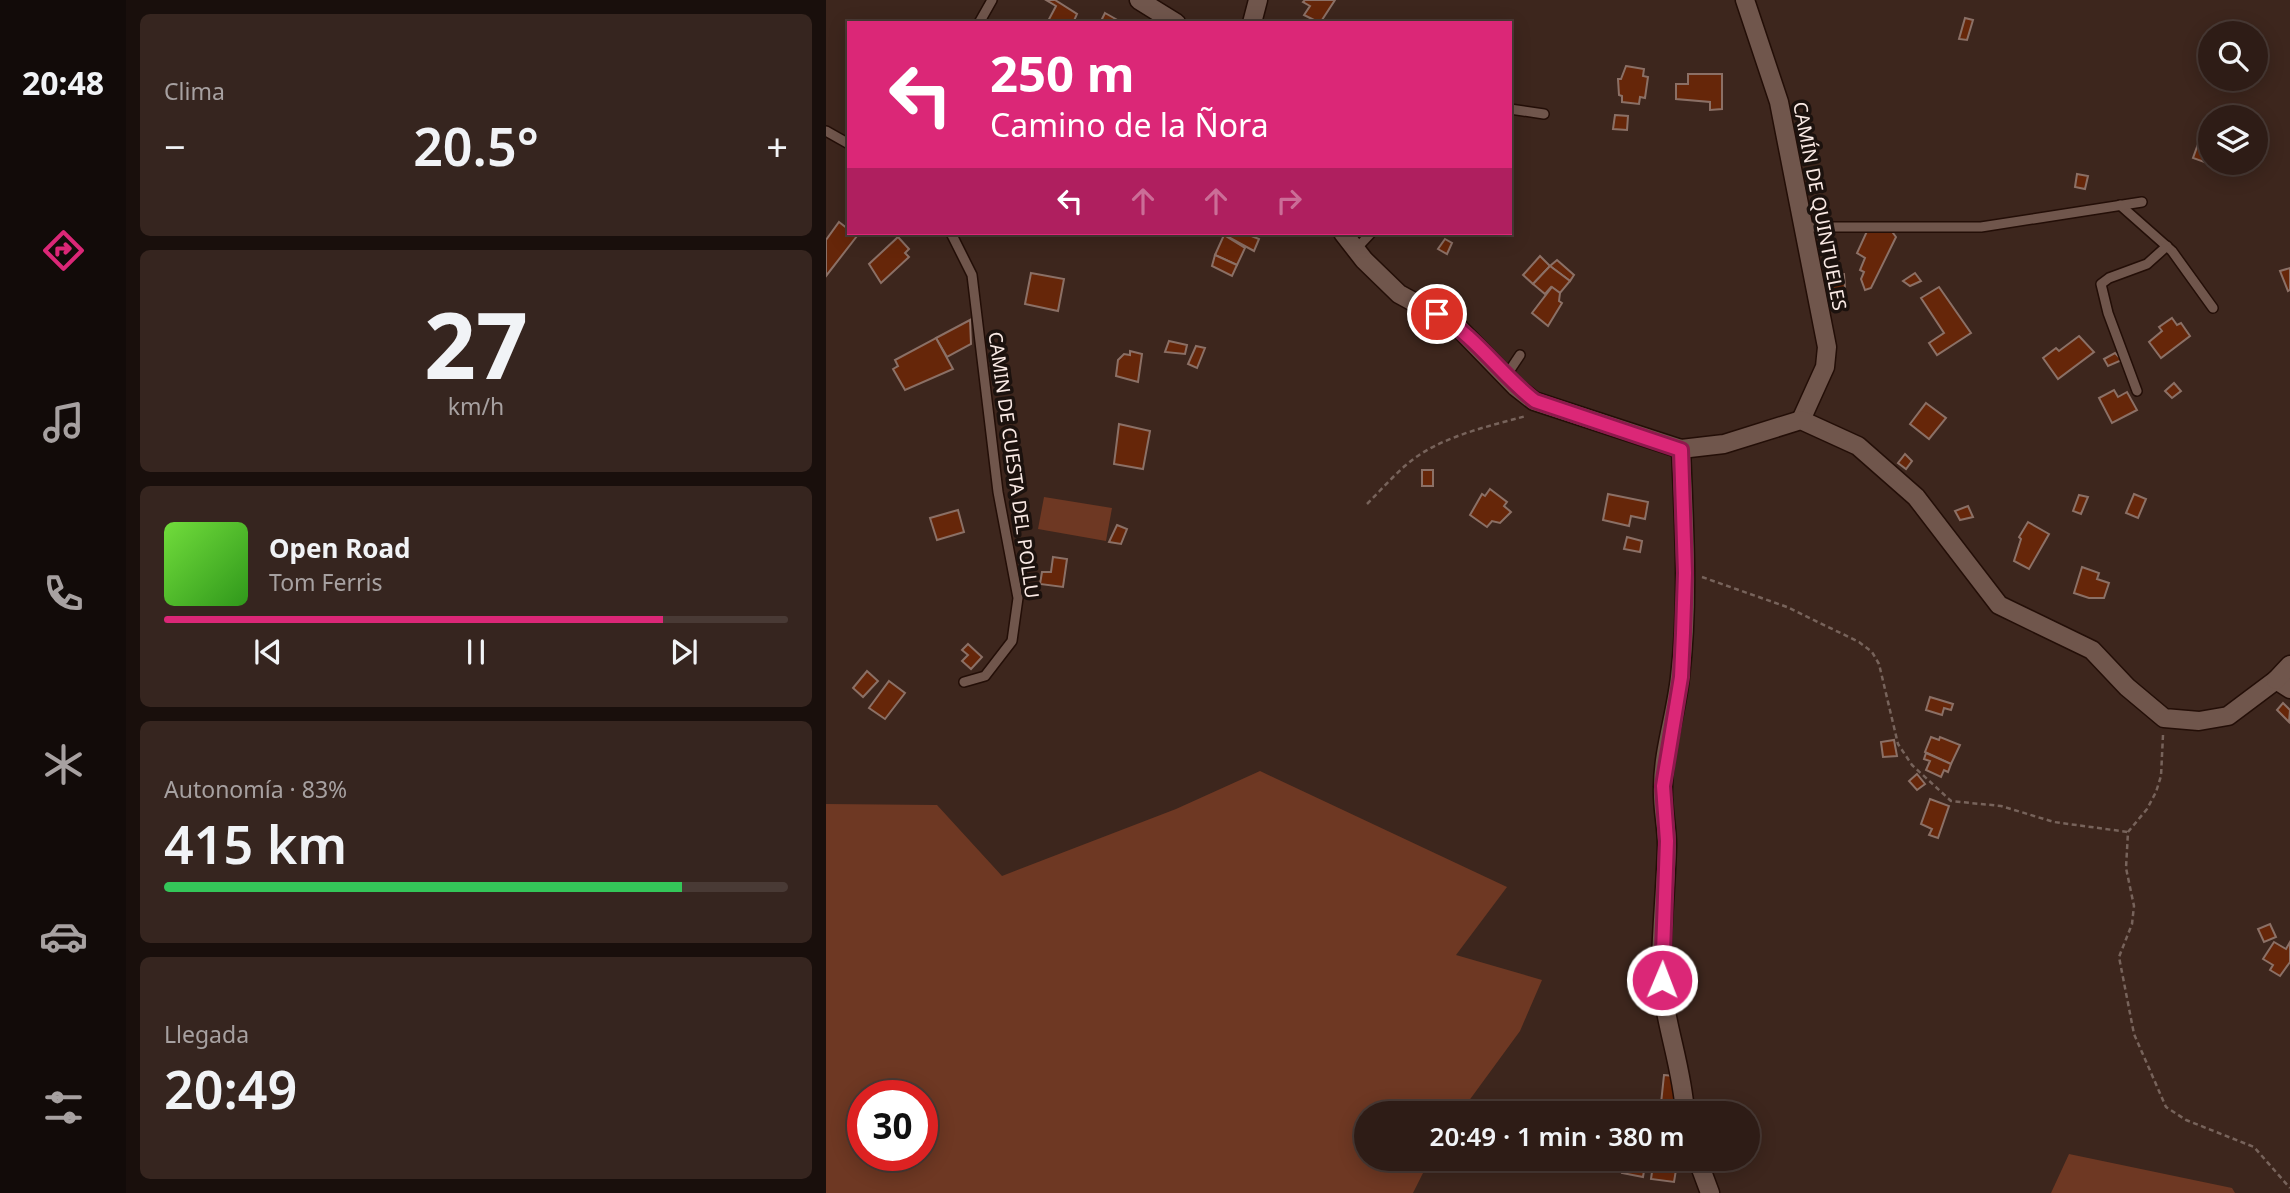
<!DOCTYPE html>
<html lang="es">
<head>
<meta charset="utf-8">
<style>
	:root { --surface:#2e1c16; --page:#36251f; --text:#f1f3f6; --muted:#a7a1a1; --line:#493a35; --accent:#db2777 }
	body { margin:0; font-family:"Noto Sans",sans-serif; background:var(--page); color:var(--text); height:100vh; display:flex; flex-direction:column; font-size:26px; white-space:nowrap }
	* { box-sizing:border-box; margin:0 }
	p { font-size:23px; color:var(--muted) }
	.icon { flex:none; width:38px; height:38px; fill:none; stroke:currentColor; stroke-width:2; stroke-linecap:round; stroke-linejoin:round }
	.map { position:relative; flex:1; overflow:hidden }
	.drawer { display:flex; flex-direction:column; gap:14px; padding:14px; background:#190f0c; width:700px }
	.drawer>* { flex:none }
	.hud { position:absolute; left:21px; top:21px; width:665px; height:214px; border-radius:0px; box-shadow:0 4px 18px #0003,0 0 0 2px var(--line); background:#db2777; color:#fff; overflow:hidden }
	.buttons { position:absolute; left:1372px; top:21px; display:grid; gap:14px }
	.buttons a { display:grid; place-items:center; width:70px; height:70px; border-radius:50%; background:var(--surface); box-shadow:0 4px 18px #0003,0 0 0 2px var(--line); font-size:35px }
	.speed { position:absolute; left:21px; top:1080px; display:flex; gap:14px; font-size:35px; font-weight:700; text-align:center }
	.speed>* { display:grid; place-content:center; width:91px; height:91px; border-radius:50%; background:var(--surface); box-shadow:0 4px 18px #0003,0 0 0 2px var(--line); line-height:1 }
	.speed .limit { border:10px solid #d22; background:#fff; color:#111 }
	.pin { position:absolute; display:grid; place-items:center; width:60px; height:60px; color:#fff; margin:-30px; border:4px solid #fff; border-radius:50%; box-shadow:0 2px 7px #0007 }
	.me { position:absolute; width:77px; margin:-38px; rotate:1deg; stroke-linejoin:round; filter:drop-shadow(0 0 5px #0008) }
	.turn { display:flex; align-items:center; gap:24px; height:147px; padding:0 28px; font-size:32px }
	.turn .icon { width:91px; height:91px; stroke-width:2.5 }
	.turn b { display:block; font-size:49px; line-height:60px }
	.lanes { display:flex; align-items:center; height:66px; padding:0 28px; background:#0003; justify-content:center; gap:35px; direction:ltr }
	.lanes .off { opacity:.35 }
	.big { font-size:52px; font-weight:600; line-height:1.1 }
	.drawer .widget { flex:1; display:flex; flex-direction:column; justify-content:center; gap:10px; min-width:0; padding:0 24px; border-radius:10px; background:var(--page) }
	.drawer .dial { align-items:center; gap:0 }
	.dial b { font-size:91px; line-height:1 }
	.song { display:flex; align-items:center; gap:21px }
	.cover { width:84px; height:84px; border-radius:10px; background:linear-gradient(135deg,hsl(100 70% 55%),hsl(110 70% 35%)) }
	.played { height:7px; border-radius:4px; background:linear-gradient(90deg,var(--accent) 80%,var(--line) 80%) }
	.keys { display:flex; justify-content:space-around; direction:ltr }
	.heat { display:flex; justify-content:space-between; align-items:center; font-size:38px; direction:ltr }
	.charge { height:10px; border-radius:5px; background:linear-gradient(90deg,#34c759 83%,var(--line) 0) }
	.trip { position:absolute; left:528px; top:1101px; width:406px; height:70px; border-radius:35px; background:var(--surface); box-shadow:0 4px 18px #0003,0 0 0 2px var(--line); font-weight:600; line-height:70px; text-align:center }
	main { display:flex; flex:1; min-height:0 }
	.tabs { display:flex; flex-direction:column; width:126px; justify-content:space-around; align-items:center; background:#120b09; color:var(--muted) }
	.tabs .icon { width:49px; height:49px }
	.tabs .active { color:var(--accent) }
	.tabs b { font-size:32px; color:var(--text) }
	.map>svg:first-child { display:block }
</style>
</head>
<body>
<main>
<nav class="tabs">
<b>20:48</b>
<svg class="icon active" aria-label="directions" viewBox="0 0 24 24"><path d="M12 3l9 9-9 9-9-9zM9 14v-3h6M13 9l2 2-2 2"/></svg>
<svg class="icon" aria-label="music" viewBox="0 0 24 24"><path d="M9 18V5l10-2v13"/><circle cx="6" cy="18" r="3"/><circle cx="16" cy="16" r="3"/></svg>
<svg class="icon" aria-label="phone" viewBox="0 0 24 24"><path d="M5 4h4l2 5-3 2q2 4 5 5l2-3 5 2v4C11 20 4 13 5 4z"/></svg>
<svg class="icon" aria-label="climate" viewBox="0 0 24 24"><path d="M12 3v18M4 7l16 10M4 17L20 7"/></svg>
<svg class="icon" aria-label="car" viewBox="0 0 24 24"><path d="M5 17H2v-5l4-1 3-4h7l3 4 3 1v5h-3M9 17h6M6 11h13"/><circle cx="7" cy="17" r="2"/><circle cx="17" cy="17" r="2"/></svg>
<svg class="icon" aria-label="filters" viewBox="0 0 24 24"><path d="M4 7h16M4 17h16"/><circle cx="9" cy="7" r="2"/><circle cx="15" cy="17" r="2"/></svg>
</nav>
<section class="drawer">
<div class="widget"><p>Clima</p>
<div class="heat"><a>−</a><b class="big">20.5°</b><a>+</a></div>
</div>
<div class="widget dial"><b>27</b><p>km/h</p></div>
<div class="widget">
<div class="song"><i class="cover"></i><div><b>Open Road</b><p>Tom Ferris</p></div></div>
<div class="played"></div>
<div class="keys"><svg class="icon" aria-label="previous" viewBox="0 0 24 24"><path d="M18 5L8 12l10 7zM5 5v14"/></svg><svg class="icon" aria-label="pause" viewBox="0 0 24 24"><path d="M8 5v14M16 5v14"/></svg><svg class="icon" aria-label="next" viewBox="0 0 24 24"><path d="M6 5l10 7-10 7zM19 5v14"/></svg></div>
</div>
<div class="widget"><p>Autonomía · 83%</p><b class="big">415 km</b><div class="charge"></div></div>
<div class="widget"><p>Llegada</p><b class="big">20:49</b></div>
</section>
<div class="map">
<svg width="1464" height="1193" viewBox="0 0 1464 1193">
	<rect width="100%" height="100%" fill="#3d261d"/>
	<g fill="#6e3823" fill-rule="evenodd">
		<path d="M218 497 286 508 280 541 212 529Z"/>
		<path d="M434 771 681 887 630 955 716 980 694 1031 634 1113H541V1158L604 1159 587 1193H0V804L111 805 176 876 350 809ZM37 1096H96V1155H37Z"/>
		<path d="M1243 1154 1406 1188 1409 1193H1225Z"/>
	</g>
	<g fill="#662609" stroke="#8b7066" stroke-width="2">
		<path d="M220 0H229L251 14 247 23H221L230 6Z"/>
		<path d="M479 0H509L494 23 478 15 484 6 477 2Z"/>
		<path d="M279 13 295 22 296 23H274Z"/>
		<path d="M1139 18 1147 20 1141 40 1133 39Z"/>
		<path d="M800 66 818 69 817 76 822 77 819 98 814 97 813 104 796 102V96L793 95 792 79H795Z"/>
		<path d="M862 74H896V109L884 110V102L850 99V84H862Z"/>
		<path d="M789 115 802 116 801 130 787 129Z"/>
		<path d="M1375 136 1384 139V163H1413L1409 173 1367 158Z"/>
		<path d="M1251 174 1262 176 1259 189 1249 187Z"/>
		<path d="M13 222 31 236 0 276V240Z"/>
		<path d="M1042 229H1064L1070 237 1045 288 1039 290 1035 279 1038 272 1034 270 1039 258 1031 253Z"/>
		<path d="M395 233H418L433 239 428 251Z"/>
		<path d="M398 235 419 248 411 265 389 255Z"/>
		<path d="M72 237 83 249 79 253 83 257 55 283 43 264Z"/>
		<path d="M619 239 626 243 621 254 612 249Z"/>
		<path d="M389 255 411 265 406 276 386 266Z"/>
		<path d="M714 256 724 266 707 284 697 275Z"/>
		<path d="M731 260 748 275 744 281 724 266Z"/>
		<path d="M724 266 744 281 734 293 725 287 719 294 707 284Z"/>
		<path d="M1464 268V290L1462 291 1454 271Z"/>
		<path d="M205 273 238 279 232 311 199 304Z"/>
		<path d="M1089 273 1095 281 1084 286 1077 281Z"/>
		<path d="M1018 274 1019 289 1004 291 1002 276Z"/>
		<path d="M726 287 734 293 733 301 736 303 722 326 706 313Z"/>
		<path d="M1113 287 1145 333 1111 355 1103 343 1118 333 1095 298Z"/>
		<path d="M1346 318 1351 325 1355 323 1364 336 1335 358 1323 342 1336 331 1333 327Z"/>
		<path d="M144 320 145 344 121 357 110 338Z"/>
		<path d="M1253 336 1268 352 1232 379 1217 358 1230 348 1233 351Z"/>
		<path d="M110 338 127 369 79 390 67 369 72 366 69 360Z"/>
		<path d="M343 341 361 345 359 354 339 352Z"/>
		<path d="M370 346 379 348 371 368 362 364Z"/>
		<path d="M304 351 316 354 312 382 290 376 292 360 298 354 304 355Z"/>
		<path d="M1289 353 1296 360 1282 366 1278 359Z"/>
		<path d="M1348 383 1355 391 1346 398 1339 391Z"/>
		<path d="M1288 390 1292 397 1301 392 1311 410 1286 423 1273 398Z"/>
		<path d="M1100 403 1120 418 1103 439 1084 424Z"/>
		<path d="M293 424 324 431 317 469 288 464Z"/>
		<path d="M1079 454 1086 461 1080 469 1072 463Z"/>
		<rect x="596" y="470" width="11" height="16"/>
		<path d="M664 489 681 502 678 506 685 512 674 523 666 521 661 527 644 515 656 494 659 496Z"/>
		<path d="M782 494 822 502 819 519 805 516 803 526 777 520Z"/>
		<path d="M1308 494 1320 499 1312 518 1300 513Z"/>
		<path d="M1253 495 1262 497 1255 514 1247 511Z"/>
		<path d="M1142 506 1147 517 1134 520 1129 511Z"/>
		<path d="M132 510 138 532 111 540 104 518Z"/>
		<path d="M1202 522 1223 534 1203 569 1188 561 1195 539 1193 537Z"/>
		<path d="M291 525 301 529 295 544 283 542Z"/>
		<path d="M801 537 816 541 814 552 798 549Z"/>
		<path d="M227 557 241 559 237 587 214 584 216 572H225Z"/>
		<path d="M1256 567 1273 573 1271 579 1283 583 1278 598H1263L1248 593Z"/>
		<path d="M142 644 156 657 145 669 136 661 142 655 136 650Z"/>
		<path d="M41 671 52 681 37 697 27 688Z"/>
		<path d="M63 681 79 693 59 719 43 708Z"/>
		<path d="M1104 697 1127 704 1125 710 1118 708 1116 715 1100 710Z"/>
		<path d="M1457 703 1464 710 1463 722 1451 710Z"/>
		<path d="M1105 737 1113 740 1114 737 1134 745 1125 764 1099 752Z"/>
		<path d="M1068 740 1071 756 1057 757 1055 742Z"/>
		<path d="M1100 753 1125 764 1122 772 1118 770 1115 777 1100 770 1104 761 1098 759Z"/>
		<path d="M1091 774 1099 784 1091 790 1083 781Z"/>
		<path d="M1104 799 1123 806 1112 838 1103 835 1106 829 1095 824Z"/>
		<path d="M1444 924 1450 937 1438 942 1432 929Z"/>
		<path d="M1448 942 1460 949 1464 942V962L1454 976 1444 970 1447 965 1437 959Z"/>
		<path d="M838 1075 848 1076 854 1113H834Z"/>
		<path d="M828 1158H852L848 1182 825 1179Z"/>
		<path d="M798 1161 819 1165 817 1177 796 1173Z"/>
	</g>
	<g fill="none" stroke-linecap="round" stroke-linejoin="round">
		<g stroke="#230e07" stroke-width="12">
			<g id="service">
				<path d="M153 23 166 0"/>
				<path d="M684 109 718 114"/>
				<path d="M0 131 23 144"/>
				<path d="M1294 205 1346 251 1387 308"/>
				<path d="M977 227H1155L1316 202"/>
				<path d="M125 233 146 275 172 492 192 598 186 641 159 676 138 682"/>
				<path d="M530 249 545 233"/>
				<path d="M680 376 694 355"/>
				<path d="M1311 391 1282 313 1275 284 1283 278 1321 264 1341 246"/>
			</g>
		</g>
		<g stroke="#230e07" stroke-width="21">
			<g id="minor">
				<path d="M313 0 350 23"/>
				<path d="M919 0 953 102 1001 347 999 367 975 420"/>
				<path d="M426 23 432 0"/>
				<path d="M517 233 538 260 573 294 630 325 690 387 708 401 855 449 898 444 975 420 1032 446 1090 497 1173 605 1266 650 1301 687 1338 718 1373 721 1402 716 1450 680 1464 689"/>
				<path d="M855 449C858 525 863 602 854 677 850 714 837 751 837 787 836 807 841 826 841 845 840 884 836 923 835 962 834 1013 856 1062 859 1113"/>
				<path d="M1450 680 1464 665"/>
				<path d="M871 1158 884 1193"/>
			</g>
		</g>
		<g stroke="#77635b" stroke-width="2.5" stroke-dasharray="5 3.5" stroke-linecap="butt">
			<path d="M541 504C554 491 566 477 580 465 612 437 660 427 700 416"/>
			<path d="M876 577 961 607 1033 642 1046 652 1053 664 1072 744 1086 765 1125 801 1175 806 1228 822 1302 832"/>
			<path d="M1337 735 1335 776 1330 792 1321 809 1302 832 1300 868 1308 906 1306 924 1293 957 1308 1034 1340 1107 1360 1120 1428 1147 1464 1188"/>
		</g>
		<use href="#service" stroke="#70564c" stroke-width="9"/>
		<use href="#minor" stroke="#70564c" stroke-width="18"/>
	</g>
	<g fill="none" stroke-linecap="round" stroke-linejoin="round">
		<g stroke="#8e194d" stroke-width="18">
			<path id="route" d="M611 314C650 336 674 374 709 401L855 450 859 573 857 633 855 677 837 786 841 841 836 980"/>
		</g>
		<use href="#route" stroke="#db2777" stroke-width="12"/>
	</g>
	<g text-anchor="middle" stroke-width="7" stroke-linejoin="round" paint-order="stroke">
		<g font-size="19" fill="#faeae5" stroke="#1c120e">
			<text transform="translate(994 206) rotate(79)" y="7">CAMÍN DE QUINTUELES</text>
			<text transform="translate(188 465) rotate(82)" y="7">CAMIN DE CUESTA DEL POLLU</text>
		</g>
	</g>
</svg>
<div class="buttons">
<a><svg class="icon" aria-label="search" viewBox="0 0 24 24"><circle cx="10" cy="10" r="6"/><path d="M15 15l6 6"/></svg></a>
<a><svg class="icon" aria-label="layers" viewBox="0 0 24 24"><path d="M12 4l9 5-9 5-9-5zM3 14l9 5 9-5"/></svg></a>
</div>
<div class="speed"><div class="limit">30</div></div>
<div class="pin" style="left:611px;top:314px;background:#d93025"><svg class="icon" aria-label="arrive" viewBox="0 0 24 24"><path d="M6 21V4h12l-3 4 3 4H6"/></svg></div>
<svg class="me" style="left:836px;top:980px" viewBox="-20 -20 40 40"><circle r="17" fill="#db2777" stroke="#fff" stroke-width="3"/><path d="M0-11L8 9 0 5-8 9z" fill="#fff"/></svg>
<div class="trip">20:49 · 1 min · 380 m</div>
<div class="hud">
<div class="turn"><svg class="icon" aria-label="left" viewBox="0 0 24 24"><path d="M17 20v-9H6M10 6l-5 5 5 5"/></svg><div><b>250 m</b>Camino de la Ñora</div></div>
<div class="lanes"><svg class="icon" aria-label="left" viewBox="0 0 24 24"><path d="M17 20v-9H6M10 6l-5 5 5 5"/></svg><svg class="icon off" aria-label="ahead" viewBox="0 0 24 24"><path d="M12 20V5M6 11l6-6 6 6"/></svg><svg class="icon off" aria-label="ahead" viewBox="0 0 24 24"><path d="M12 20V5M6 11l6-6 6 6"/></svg><svg class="icon off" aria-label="right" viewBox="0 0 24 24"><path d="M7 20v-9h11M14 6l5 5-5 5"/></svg></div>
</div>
</div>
</main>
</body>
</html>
